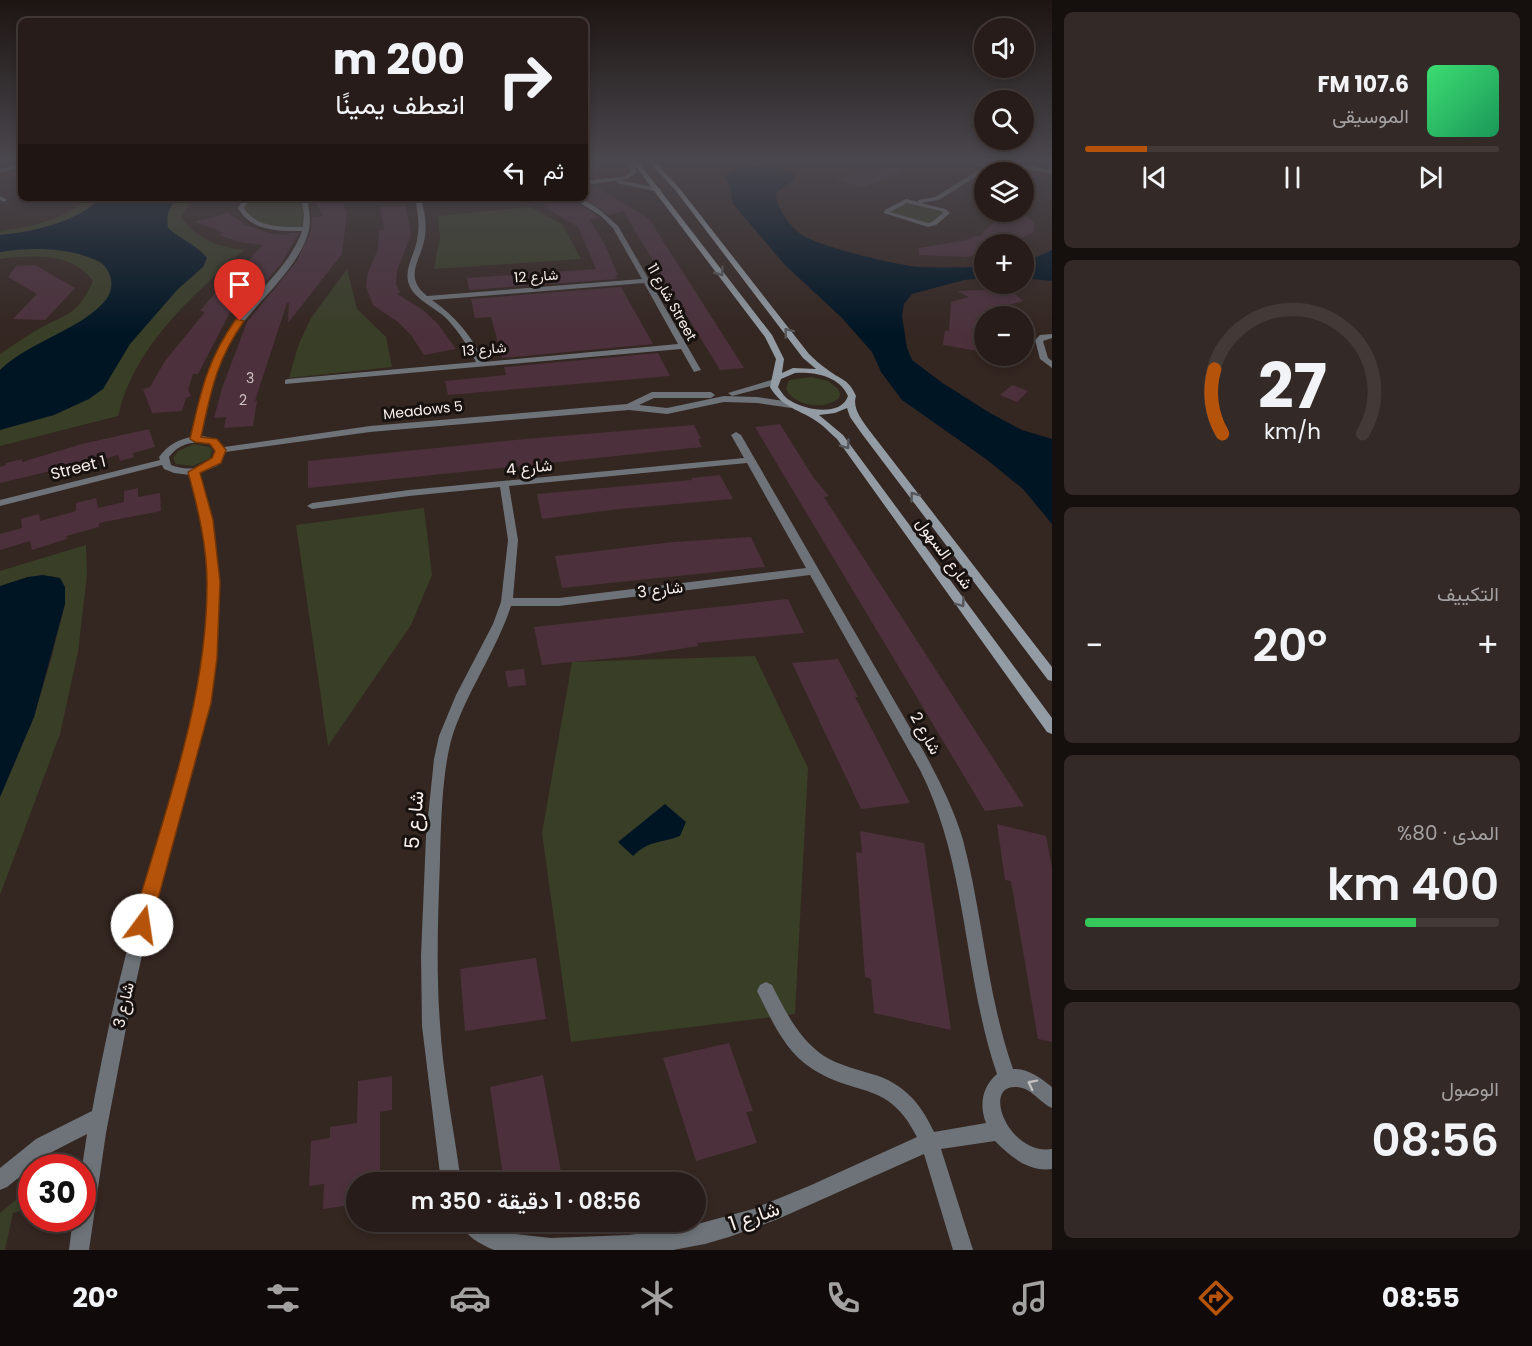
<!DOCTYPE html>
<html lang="ar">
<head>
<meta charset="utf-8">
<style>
	:root { --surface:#271c19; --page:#332926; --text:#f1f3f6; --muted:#a4a1a2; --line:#433a38; --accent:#b45309 }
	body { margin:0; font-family:Poppins,Vazirmatn,sans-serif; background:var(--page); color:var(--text); direction:rtl; height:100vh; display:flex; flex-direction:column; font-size:22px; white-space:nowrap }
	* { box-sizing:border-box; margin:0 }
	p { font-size:20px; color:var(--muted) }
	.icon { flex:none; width:33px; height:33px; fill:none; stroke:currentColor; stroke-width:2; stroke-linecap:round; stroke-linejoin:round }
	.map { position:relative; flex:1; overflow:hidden; direction:ltr }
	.drawer { display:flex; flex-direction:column; gap:12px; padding:12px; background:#150f0e; width:480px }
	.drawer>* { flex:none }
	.hud { position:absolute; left:18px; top:18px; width:570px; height:183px; border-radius:9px; box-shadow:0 3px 9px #0003,0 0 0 2px var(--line); direction:rtl; background:#271c19; color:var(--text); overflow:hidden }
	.controls { position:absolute; left:974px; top:18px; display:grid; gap:12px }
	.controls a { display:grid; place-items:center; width:60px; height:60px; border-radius:50%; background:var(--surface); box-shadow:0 3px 9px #0003,0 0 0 2px var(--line); font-size:30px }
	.speed { position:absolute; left:18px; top:1154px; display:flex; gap:12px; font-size:30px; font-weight:700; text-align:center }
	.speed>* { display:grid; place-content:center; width:78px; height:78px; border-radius:50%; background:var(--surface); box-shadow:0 3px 9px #0003,0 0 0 2px var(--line); line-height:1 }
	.speed .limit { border:9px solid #d22; background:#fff; color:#111 }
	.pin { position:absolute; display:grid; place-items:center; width:51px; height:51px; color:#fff; margin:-62px -26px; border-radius:50% 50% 50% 0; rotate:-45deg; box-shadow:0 0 6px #0007 }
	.pin .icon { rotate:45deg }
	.me { position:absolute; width:66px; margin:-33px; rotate:14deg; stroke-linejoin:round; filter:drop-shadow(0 0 4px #0008) }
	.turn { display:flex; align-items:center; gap:21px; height:126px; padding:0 24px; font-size:27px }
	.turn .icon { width:78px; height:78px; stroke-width:2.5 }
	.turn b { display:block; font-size:42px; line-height:51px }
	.then { display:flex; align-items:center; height:57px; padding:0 24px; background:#0003; gap:12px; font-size:22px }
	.big { font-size:45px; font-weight:600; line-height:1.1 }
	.drawer .widget { flex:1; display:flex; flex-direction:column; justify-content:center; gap:9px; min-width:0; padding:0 21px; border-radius:9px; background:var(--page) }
	.drawer .dial { align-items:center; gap:0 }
	.dial svg { height:156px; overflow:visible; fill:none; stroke:var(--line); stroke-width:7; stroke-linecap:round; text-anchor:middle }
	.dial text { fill:var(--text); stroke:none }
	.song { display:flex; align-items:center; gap:18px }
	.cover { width:72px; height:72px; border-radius:9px; background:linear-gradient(135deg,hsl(140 70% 55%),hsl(150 70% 35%)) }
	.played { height:6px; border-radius:3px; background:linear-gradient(90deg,var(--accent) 15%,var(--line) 15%) }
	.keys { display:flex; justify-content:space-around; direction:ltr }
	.heat { display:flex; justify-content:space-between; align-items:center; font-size:33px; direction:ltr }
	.charge { height:9px; border-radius:4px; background:linear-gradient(90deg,#34c759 80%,var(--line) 0) }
	.trip { position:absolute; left:346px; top:1172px; width:360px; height:60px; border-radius:30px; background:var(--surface); box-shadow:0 3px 9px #0003,0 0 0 2px var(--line); font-weight:600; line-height:60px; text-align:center; direction:rtl }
	.tabs { display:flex; height:96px; justify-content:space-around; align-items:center; background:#100b0a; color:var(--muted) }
	.tabs .icon { width:42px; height:42px }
	.tabs .selected { color:var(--accent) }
	.tabs b { font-size:27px; color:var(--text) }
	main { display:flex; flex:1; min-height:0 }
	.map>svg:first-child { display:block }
</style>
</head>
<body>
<main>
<section class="drawer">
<div class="widget">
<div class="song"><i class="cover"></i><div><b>107.6 FM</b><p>الموسيقى</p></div></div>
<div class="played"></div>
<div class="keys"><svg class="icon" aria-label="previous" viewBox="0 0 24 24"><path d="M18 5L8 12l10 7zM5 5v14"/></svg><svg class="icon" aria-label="pause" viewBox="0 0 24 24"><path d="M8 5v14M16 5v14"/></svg><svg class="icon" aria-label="next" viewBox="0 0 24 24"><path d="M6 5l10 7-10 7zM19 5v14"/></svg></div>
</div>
<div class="widget dial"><svg viewBox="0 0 100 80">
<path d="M14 69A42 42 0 1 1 86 69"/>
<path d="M14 69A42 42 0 0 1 10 36" stroke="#b45309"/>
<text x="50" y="56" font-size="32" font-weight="700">27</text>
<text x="50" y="72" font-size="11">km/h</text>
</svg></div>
<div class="widget"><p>التكييف</p>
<div class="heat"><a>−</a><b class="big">20°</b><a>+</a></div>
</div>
<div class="widget"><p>المدى · 80%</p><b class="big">400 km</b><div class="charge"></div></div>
<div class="widget"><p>الوصول</p><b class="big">08:56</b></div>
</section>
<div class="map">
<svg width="1052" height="1250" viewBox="0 0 1052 1250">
	<rect width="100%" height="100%" fill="#342621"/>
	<g fill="#393e27">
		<path d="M87 198H193L181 216C193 237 220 248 244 250 192 296 134 346 118 416L0 446V354C12 346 23 338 35 331 66 313 77 317 93 281 73 252 31 255 0 259V231C28 228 68 219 87 198Z"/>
		<path d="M247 198H302L307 219 305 229 269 226 244 214 243 201Z"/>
		<path d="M909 202 940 210 943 213 932 222 926 223 890 212Z"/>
		<path d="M530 207 562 224 581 259 434 269 440 237 438 216Z"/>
		<path d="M347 269 357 309 386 337 392 367 289 378 298 346 311 318Z"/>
		<path d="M811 377 828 381 838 389 840 394 839 398C824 411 795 406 786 389L789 380Z"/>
		<path d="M194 444 209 447 212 450 210 458 193 466 176 464 173 458 178 451Z"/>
		<path d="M424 508 432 575 411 625 328 746 296 525Z"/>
		<path d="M86 545 87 575 78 652 60 734 0 895V797L34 717 52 656 65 604 52 576 28 577 0 586V571Z"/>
		<path d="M755 656 808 768 795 1014 571 1042 542 833 572 662Z"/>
		<path d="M31 1187V1208L13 1213 5 1250H0V1213Z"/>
	</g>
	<g fill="#001524">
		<path d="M757 166 787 170 795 174V179L776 193C776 207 790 227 802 235 821 247 896 265 919 267 940 268 962 267 984 267V278L964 280 912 294 904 304 902 316 907 348 912 360 941 382 990 413 1022 430 1052 439V524L1023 489 986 459 902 400 881 372 872 352 842 318 785 265 733 204 729 184 724 177C733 168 745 167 757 166Z"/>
		<path d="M101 198H177C169 207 166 216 168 228 180 239 198 246 207 258L203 267 178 289 130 344 103 389 89 399 54 415 0 430V370C30 341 78 331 104 302 117 288 112 267 96 260 66 247 32 247 0 252V235C33 232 77 222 101 198Z"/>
		<path d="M1052 250V281L1023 278V263Z"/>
		<path d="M43 575 60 578 65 587V604L34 717 0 797V586L28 577Z"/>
		<path d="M665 804 686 822 680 836C660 844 651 839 633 856L618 842Z"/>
	</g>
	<g fill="#4c313c">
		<path d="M585 161 602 162 597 177 585 179Z"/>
		<path d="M900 166 902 174 862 188 832 178Z"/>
		<path d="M595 186 649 219 744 368 720 370 623 211 609 215 583 198 585 187Z"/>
		<path d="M564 198H570L599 217 590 220 605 245 618 275H615L617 279 469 290 467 278 596 269 578 227 542 205 565 200Z"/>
		<path d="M341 199 347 213 342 254 288 323 289 303H287L255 401H257L253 426 224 428 226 417 214 418 222 388 247 322 297 261 311 231 312 217 323 216 316 203Z"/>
		<path d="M406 206 411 235 397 271 396 284 400 293 397 294 423 310 438 324 456 349 424 355 411 335 398 322 373 305 366 287 368 272 378 249 379 230H384L380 207Z"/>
		<path d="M1004 212H1020L1034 222V232L1009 244H984V254L966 257 919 255V248L966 240 976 236 979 237Z"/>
		<path d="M228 213 246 225 272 234 289 235V233H299L281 264 250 300 239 295 198 374H193L188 390 191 396 186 398 182 411 152 413 143 389 150 387 165 361 205 312 200 311 228 278 234 271 239 272 262 245 239 242 219 235 223 233 219 232 220 231 195 222Z"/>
		<path d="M35 265 75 288 45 320 13 319 37 294 8 277 16 266Z"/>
		<path d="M621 287 653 344 502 358 491 317 475 318 471 299Z"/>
		<path d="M1010 289 1023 301 984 312 983 352 943 345 945 330 949 331 951 302 969 297 957 291Z"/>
		<path d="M658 353 670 376 448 395 445 381 506 375 504 367Z"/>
		<path d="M1012 385 1028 391 1017 402 1000 395Z"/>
		<path d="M780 424 813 477 829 496 824 497 1024 806 985 811 755 427Z"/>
		<path d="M694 425 701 439H698L702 447 308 488V461L525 439Z"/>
		<path d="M149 429 155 447 133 453 134 457 120 461 118 455 92 462V467L77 471 76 465 0 483V467L6 465V463L22 459V462L82 444Z"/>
		<path d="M720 475 733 499 619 509 542 519 537 494 692 480 691 478Z"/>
		<path d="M138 488V497L160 493 161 511 99 523V527L66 536 67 539 32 550 30 541 0 550V534L22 528 21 519 39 514 40 521 76 511V503L96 498 98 508 124 502V491Z"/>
		<path d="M751 537 765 567 562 588 555 556 673 542Z"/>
		<path d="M788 599 804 633 697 643 698 646 634 656 542 665 534 627Z"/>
		<path d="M838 659 858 697H855L910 803 861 809 792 663Z"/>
		<path d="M524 669 526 685 508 687 505 671Z"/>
		<path d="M997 824 1046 836 1052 868V1042L1038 1039 1011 881 1005 880Z"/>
		<path d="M860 831 924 843 951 1030 874 1013 871 979 865 977 856 852 862 853Z"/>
		<path d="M536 958 546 1019 465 1031 460 969Z"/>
		<path d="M729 1043 753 1111 746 1112 757 1143 696 1161 663 1058Z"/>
		<path d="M543 1075 563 1182H504L490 1087Z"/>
		<path d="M392 1076V1110L380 1112V1182H357V1204L323 1209 324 1184 309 1186 311 1141 330 1138V1127L357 1123 358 1081Z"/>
	</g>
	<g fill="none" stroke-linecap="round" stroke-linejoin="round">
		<g fill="#6d7378" fill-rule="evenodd">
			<path d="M625 159H631L637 172 628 179 585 185V181L626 176 631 172Z"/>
			<path d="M21 163V167L0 173V169Z"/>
			<path d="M987 165 989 168 939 200 921 203 945 209 950 213 936 225 928 227 884 213 885 210 906 199 918 202V200L935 197ZM907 203 941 211 943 213 932 222 928 223 890 212Z"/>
			<path d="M618 180 659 188 662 190 659 192 616 183Z"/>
			<path d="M0 196 7 200 4 202 0 200Z"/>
			<path d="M244 198H250L244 208C256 228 282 227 303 227L304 214 301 198H307C309 209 311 219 309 230 299 271 250 306 229 343 212 372 206 404 200 436 208 436 220 440 224 447L370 426 627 404 652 392H711L715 395 711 398H654L639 405 667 408 724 396 757 397 791 402 795 405 791 408 757 403 724 402 667 414 629 410 370 432 225 452 217 466 199 473 214 532 220 591 217 650 207 709 194 767 145 942 128 1018 106 1133 89 1250H69L73 1218H82V1167L87 1134 50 1153 7 1187 0 1190V1168L36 1139 92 1111C106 1035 123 959 145 885 178 771 221 653 204 532 201 513 194 494 190 475L174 473 164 469 162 465 0 506V500L160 460 159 457C168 445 177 440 191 437 200 392 211 352 240 315 261 287 290 265 302 231 278 231 251 231 238 208ZM204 442 215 447 216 450C209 469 189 472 171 465L169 457C178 445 189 442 204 442Z"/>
			<path d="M361 198H385L363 201Z"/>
			<path d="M415 198H421C424 210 427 223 425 236 422 260 402 276 427 296L642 279 613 228 601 216 572 198C589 198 606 215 618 226L701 370 694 372 681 349 285 384V380L288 379 476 362C468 346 459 332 447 319 435 307 411 298 408 281 405 267 415 253 417 240 420 226 418 212 415 198ZM644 283 678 344 484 362C472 336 455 316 432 300Z"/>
			<path d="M1052 334V338L1043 341 1048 358 1052 361V368L1040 359 1035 340 1040 335Z"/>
			<path d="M775 379 778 380V384L732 396 728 393Z"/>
			<path d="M736 432 741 435 924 752C939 780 954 809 963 840 983 916 987 995 1013 1069 1027 1068 1041 1078 1052 1087V1108C1040 1103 1031 1087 1016 1087 981 1085 1009 1156 1052 1149V1169C1028 1172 1011 1157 995 1141L941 1149 973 1250H953L924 1154 778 1219 729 1237 705 1244 673 1250H494C480 1244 465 1236 459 1221H483L494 1229 506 1233 551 1238 628 1235 679 1229 753 1209 809 1186 917 1137C888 1079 856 1098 811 1068 786 1052 773 1023 760 997L757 991 760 985 766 982 772 985C785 1011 799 1039 824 1056 839 1065 855 1069 872 1074 903 1083 920 1102 934 1132L986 1123C979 1105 982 1087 997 1074 963 975 968 865 920 770L810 575 559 606H511C496 651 468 690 453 734 442 768 441 825 440 861 438 915 436 970 440 1024 443 1077 454 1130 461 1182H441L422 1026 421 956 426 836 434 759 439 736 456 695 493 624 501 602 508 540 500 487 409 496 312 509 307 506 312 503 409 490 744 458 731 435ZM747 463 806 568 559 598H513L518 540 509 486Z"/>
		</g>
		<g fill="#6d7378" fill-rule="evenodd">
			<path d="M956 159H964L998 169 995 171Z"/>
			<path d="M982 159H992L1052 170V174Z"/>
		</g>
		<path fill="#939ca4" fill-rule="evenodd" d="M630 159H636L772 335 784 359 782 373 793 368 816 369 803 358 676 191 647 159H653L680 189 809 354C815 360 821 365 828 370 841 380 849 379 856 396 852 408 862 420 869 430L1052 667V681L1048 680 862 434 850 417 847 408 835 413 819 415 843 435 1052 718V734L1047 732 837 439C831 434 825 427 819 423 800 409 783 409 770 387L776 359 765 337ZM795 373C815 372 839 376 848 396 841 417 805 410 791 401 785 398 782 393 778 387L781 379Z"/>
	</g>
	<defs><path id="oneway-chevron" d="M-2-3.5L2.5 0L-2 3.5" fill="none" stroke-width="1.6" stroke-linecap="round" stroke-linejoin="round" transform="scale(1.5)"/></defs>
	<g stroke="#55565a">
		<use href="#oneway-chevron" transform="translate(720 272) rotate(53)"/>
		<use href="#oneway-chevron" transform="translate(788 332) rotate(-128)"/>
		<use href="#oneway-chevron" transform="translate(846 445) rotate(54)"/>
		<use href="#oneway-chevron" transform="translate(914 496) rotate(-127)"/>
		<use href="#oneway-chevron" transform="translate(961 603) rotate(54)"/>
	</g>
	<use stroke="#c2bebe" href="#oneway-chevron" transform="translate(1032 1084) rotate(-153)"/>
	<linearGradient id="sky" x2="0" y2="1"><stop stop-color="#1d1512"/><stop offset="0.48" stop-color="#4a474e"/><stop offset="1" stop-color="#4a474e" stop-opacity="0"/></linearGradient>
	<rect width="1052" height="334" fill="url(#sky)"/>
	<path fill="#b45309" stroke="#753606" stroke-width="1.5" d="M236 319 244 321C216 361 211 391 201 437L217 439 226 450 221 463 200 473 213 520 220 582 217 658 211 703 151 925 148 932 142 934 135 932 132 925C164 813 207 701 207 584 207 546 198 508 188 472L212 458 215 451 210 444 195 442 190 439C201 391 207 360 236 319Z"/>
	<g text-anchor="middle" stroke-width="6" stroke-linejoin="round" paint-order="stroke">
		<g font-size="14" fill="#faf0ec" stroke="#17110f">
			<text transform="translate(536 276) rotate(-4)" y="5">شارع 12</text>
			<text transform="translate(672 302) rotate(61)" y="5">شارع 11 Street</text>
			<text transform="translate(484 349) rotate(-5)" y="5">شارع 13</text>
			<text transform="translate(423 410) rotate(-6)" y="5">Meadows 5</text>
		</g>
		<g font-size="14" fill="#cec0c0">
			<text x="250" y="383">3</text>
			<text x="243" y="405">2</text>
		</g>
		<g font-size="16" fill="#faf0ec" stroke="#17110f">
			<text transform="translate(78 467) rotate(-14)" y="6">Street 1</text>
			<text transform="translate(529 467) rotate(-6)" y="6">شارع 4</text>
			<text transform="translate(945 553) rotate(54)" y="6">شارع السهول</text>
			<text transform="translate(660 589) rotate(-7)" y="6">شارع 3</text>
			<text transform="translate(926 733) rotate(61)" y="6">شارع 2</text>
			<text transform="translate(123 1005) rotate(-77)" y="6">شارع 3</text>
		</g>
		<g font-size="20" fill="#faf0ec" stroke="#17110f">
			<text transform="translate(414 820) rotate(-85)" y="7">شارع 5</text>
			<text transform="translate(754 1216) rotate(-19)" y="7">شارع 1</text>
		</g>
	</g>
</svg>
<div class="controls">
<a><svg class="icon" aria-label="sound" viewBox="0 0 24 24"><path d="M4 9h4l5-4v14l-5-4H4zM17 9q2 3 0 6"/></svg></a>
<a><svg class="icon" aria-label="search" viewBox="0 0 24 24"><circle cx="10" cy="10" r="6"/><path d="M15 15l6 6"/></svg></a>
<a><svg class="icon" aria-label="layers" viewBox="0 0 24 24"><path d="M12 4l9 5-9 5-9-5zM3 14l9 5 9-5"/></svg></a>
<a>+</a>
<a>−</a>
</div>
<div class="speed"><div class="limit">30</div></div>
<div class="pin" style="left:240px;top:321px;background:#d93025"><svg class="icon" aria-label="arrive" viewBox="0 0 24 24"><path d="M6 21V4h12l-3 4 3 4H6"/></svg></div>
<svg class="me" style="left:142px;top:925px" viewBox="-20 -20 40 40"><circle r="19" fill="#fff"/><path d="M0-13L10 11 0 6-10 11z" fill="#b45309"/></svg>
<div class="trip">08:56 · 1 دقيقة · 350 m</div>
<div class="hud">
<div class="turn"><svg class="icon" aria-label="right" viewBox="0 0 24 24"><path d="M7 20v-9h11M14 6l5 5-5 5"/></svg><div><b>200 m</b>انعطف يمينًا</div></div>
<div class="then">ثم<svg class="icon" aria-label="left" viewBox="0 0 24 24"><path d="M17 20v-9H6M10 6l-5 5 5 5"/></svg></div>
</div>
</div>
</main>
<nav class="tabs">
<b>08:55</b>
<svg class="icon selected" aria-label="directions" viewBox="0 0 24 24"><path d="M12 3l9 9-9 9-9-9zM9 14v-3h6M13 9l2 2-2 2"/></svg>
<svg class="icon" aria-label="music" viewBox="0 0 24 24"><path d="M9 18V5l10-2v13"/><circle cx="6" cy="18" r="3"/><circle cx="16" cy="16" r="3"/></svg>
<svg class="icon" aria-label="phone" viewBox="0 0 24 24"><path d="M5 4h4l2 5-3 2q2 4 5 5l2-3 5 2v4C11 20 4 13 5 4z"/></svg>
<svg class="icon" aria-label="climate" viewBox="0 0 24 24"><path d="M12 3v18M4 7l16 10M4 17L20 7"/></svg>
<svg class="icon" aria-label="car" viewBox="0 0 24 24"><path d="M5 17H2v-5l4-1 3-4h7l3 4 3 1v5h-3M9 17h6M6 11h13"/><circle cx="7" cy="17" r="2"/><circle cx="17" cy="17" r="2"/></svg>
<svg class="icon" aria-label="filters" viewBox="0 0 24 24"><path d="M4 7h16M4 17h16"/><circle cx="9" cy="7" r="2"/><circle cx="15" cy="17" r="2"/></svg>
<b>20°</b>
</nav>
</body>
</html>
